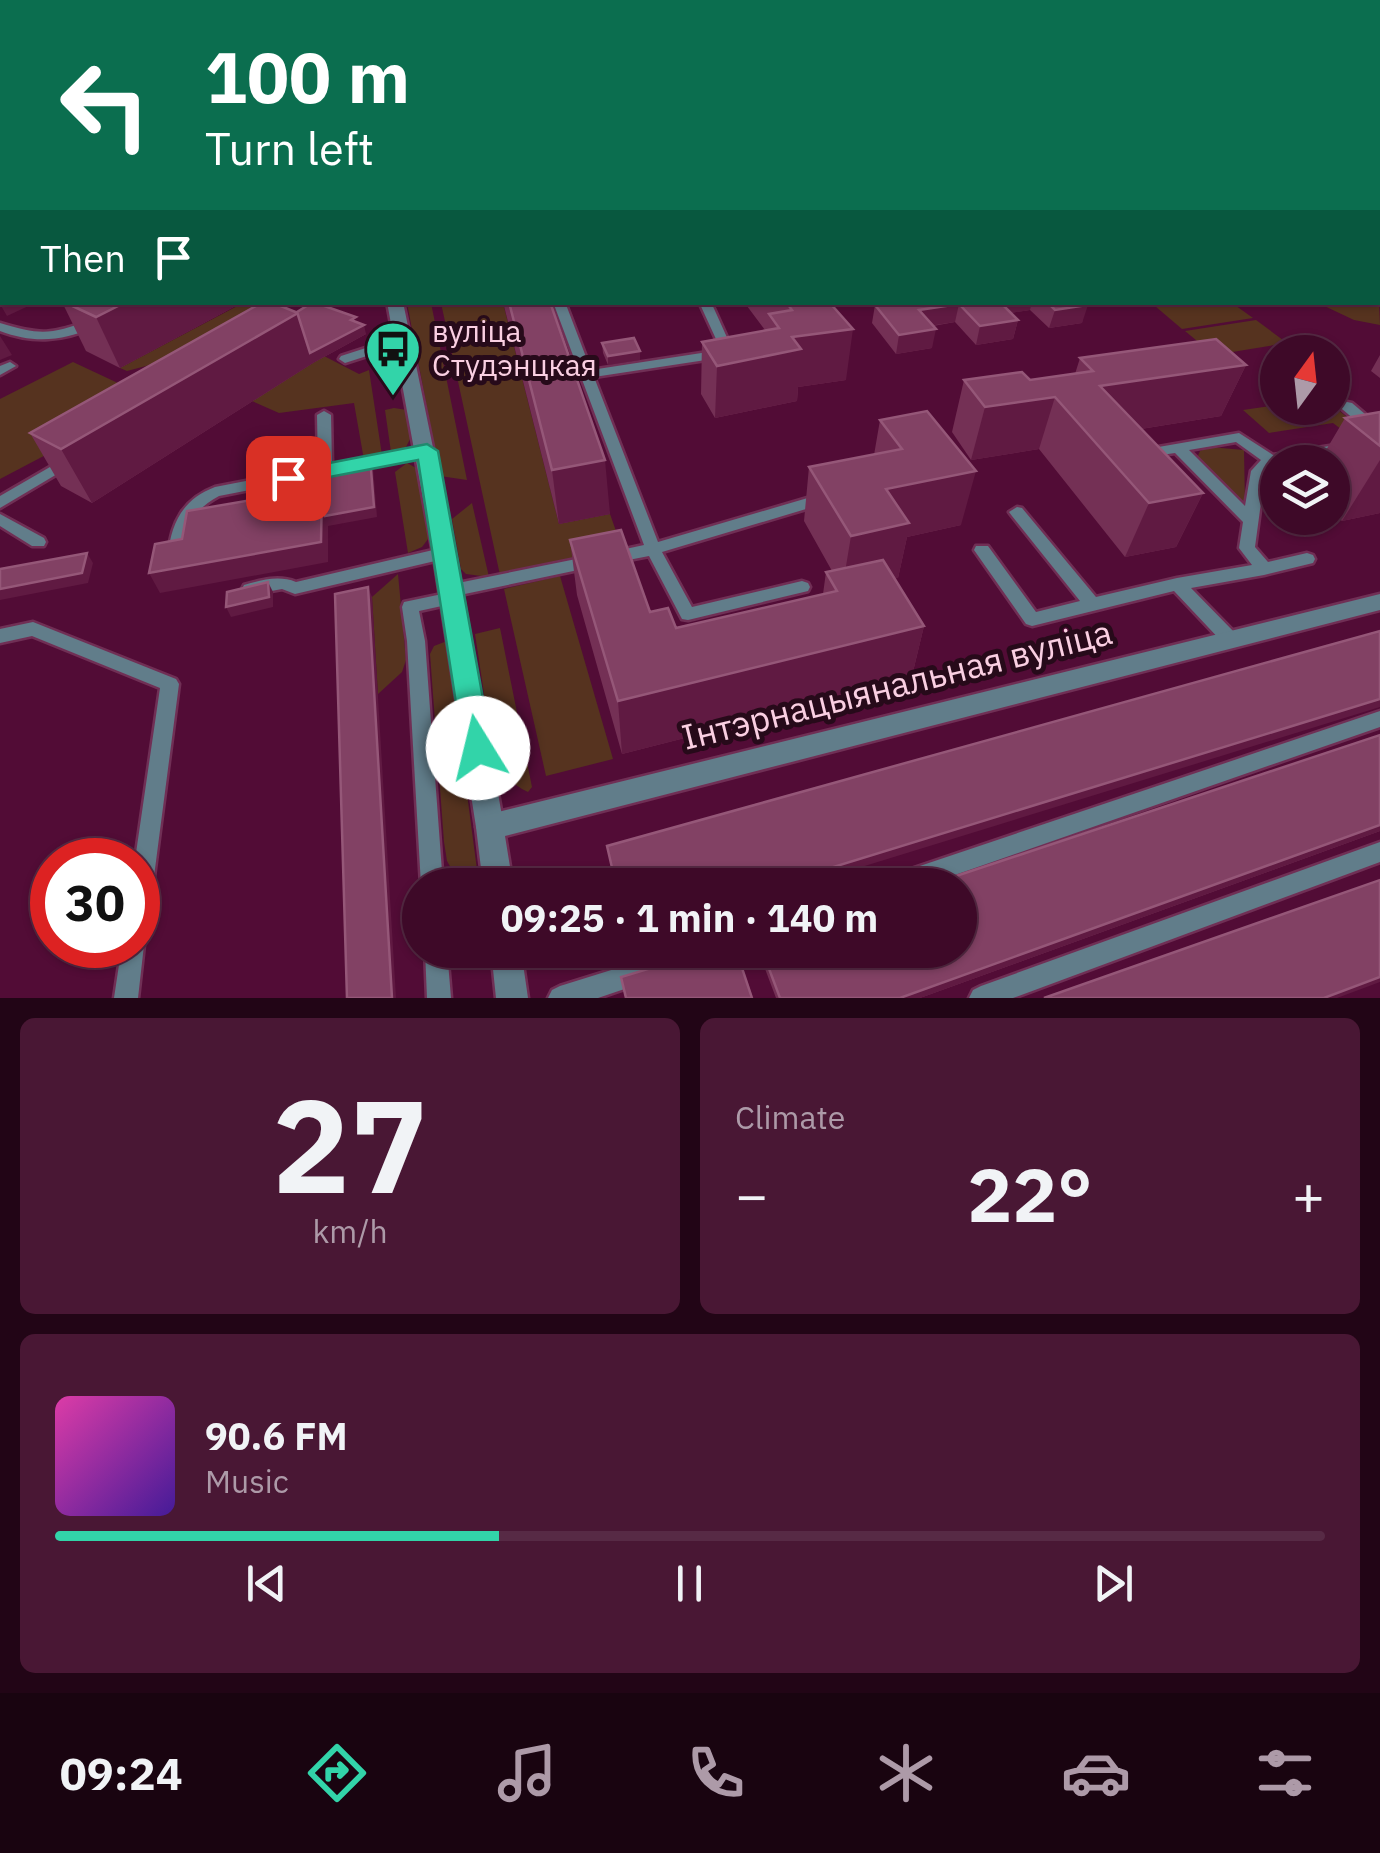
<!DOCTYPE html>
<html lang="en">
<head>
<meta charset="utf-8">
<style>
	:root { --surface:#3e0928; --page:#491734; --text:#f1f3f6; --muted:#ad9aa8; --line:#572a45; --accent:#32d4a9 }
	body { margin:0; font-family:"IBM Plex Sans",sans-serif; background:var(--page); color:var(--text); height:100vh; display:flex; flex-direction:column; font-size:38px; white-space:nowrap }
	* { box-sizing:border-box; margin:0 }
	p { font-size:32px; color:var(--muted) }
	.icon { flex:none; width:55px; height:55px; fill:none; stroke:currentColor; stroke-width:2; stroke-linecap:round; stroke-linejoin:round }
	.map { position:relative; height:998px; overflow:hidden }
	.sheet { display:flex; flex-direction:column; gap:20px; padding:20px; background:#220516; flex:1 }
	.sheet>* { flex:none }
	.guide { position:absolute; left:0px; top:0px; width:1380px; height:305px; box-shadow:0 2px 8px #0004,0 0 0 2px var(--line); background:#0b6e4f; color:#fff; overflow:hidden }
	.needle { width:65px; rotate:15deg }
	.tools { position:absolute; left:1260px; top:335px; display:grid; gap:20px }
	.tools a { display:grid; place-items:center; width:90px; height:90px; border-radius:50%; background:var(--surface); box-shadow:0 2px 8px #0004,0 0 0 2px var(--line); font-size:50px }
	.speed { position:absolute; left:30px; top:838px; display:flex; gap:20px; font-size:50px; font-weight:700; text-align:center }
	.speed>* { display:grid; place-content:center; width:130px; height:130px; border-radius:50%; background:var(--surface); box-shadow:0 2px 8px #0004,0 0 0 2px var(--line); line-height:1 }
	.speed .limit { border:15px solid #d22; background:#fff; color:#111 }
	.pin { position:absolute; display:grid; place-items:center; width:85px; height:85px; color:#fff; margin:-42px; border-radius:20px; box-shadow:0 5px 15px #0006 }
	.me { position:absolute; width:110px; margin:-55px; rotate:351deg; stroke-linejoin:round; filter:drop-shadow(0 0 8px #0008) }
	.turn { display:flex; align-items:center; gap:35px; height:210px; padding:0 40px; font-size:45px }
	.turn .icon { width:130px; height:130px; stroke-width:2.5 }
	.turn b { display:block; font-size:70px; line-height:85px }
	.then { display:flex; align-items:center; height:95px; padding:0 40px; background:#0003; gap:20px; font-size:38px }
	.big { font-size:75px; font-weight:700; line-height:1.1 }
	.sheet .tile { flex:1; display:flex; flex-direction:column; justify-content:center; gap:15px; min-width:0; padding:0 35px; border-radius:15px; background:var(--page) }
	.sheet .dial { align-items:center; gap:0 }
	.dial b { font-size:130px; line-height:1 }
	.song { display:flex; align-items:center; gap:30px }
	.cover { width:120px; height:120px; border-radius:15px; background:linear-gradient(135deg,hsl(320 70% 55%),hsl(260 70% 35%)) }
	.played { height:10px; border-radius:5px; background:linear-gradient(90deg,var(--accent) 35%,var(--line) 35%) }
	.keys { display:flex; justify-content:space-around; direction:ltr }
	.heat { display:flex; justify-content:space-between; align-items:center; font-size:55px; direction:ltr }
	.sheet .tiles { flex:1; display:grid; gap:20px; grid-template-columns:1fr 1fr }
	.tile:last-child { grid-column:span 2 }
	.trip { position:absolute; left:402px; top:868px; width:575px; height:100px; border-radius:50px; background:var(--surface); box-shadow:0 2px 8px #0004,0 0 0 2px var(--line); font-weight:700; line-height:100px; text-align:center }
	.menu { display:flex; height:160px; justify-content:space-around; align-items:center; background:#190410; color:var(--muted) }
	.menu .icon { width:70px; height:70px }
	.menu .on { color:var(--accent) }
	.menu b { font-size:45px; color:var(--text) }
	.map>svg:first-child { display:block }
</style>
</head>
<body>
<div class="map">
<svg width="1380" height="998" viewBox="0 0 1380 998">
	<rect width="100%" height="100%" fill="#520c36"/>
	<g fill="#56331f">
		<path d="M1378 279 1380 325 1354 320 1318 303 1378 302Z"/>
		<path d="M243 303H280L180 357 127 371 120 368Z"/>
		<path d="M407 303H431L467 480 440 476Z"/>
		<path d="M441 303H503L559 524 610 514 623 551 500 575Z"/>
		<path d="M1181 303H1232L1253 318 1182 329 1155 306Z"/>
		<path d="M1256 320 1287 343 1214 355 1185 331Z"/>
		<path d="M324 356 359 374 369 370 382 455 364 460 354 403 279 413 252 401Z"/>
		<path d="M73 362 152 399 0 479V399Z"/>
		<path d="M1277 405 1333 406 1371 436 1354 439 1333 423 1269 433 1243 410Z"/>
		<path d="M394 408 407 410 414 431 406 447 391 452 385 410Z"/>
		<path d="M1210 447 1244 450 1245 505 1197 458 1200 451Z"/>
		<path d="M407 463 418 469 431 535 422 547 408 553 395 472Z"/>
		<path d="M472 503 489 577 466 574 461 569 452 519Z"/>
		<path d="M398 574 406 660 402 672 378 694 372 597Z"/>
		<path d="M560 576 613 759 546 776 504 589Z"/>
		<path d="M500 628 532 787 528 792C510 784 502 770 493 753L475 634Z"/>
		<path d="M447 641 479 885 460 884 447 861 444 842 430 654 434 646Z"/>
	</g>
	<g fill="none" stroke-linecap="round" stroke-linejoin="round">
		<g stroke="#702f55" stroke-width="5">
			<g id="service">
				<path d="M1378 225H1380V232L1378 231Z"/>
				<path d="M553 302H565L591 370 721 350 699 302H711L734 353 732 356 594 377 658 542 811 497 819 502 816 506 662 552 692 607 802 581 808 583 810 587 808 591 688 620 682 619 649 556 613 563 607 561 605 557 607 553 644 545Z"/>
				<path d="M91 320 97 324 95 327C63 341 34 344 0 331V323C42 336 51 334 91 320Z"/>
				<path d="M403 336 407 337V343L345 363 339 359 341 356Z"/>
				<path d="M10 362 16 366 0 375V366Z"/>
				<path d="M1347 402 1352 403 1378 425 1380 428 1378 431H1368L1342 409 1340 406 1342 403Z"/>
				<path d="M324 411 331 415 332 465 427 447 434 451 427 455 219 496C186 514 192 529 182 559H170L168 555C171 523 183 499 215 487L318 467 317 415Z"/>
				<path d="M1239 433 1273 455 1380 438V446L1278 462 1265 473 1255 547 1268 562 1307 553 1313 555 1315 559 1313 563 1264 575 1191 588 1236 634 1239 639 1236 644 1230 646 1224 644 1174 591 1032 626 1026 624 974 550 976 546H988L1036 612 1080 601 1012 516 1009 512 1017 507 1022 508 1096 597 1177 578 1252 565 1239 548 1243 522 1175 453 1147 457 1140 453 1147 449ZM1236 442 1261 460 1251 471 1245 506 1189 450Z"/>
				<path d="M69 456 74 458 76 461 74 464 0 508V496Z"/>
				<path d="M0 514 44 538 46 542 44 546H32L0 526Z"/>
				<path d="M446 547 452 549 454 553 452 557 295 594 282 589 250 595 244 593 242 589 244 585C261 580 279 575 296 582Z"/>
				<path d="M591 556 597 558 599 562 597 566 460 595 462 598 460 602 419 611 425 641 443 885H421L407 641 402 607 404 602 447 593 445 590 447 586 453 584Z"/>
				<path d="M33 622 176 679 179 684 149 915 146 923 138 926V860H135L160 688 32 636 0 643V629Z"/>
				<path d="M1380 711V727L926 885H885L888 878 896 874Z"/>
				<path d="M1380 842V862L1013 998H969L973 990 981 986Z"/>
				<path d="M138 935 141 937 144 945 138 998H114L122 945H138Z"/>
				<path d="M425 950H447L451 998H427Z"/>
				<path d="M672 950H717L714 958 659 978 651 974 647 966 651 958Z"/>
				<path d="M637 962 645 966 649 974 645 982 598 998H548L552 990 560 986Z"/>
			</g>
		</g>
		<g stroke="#702f55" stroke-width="5">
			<g id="minor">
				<rect x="0" y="66" width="2" height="6"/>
				<path d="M387 302H403L457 564 504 827 500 836 490 840 480 836 476 827 435 564Z"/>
			</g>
		</g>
		<g stroke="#702f55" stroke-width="5">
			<g id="tertiary">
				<path d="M1380 594V610L505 836 513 885H483L476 827 480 818 490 814Z"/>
				<path d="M491 950H521L528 998H496Z"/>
			</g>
		</g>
		<g stroke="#702f55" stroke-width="5">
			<rect id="secondary" x="0" y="59" width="2" height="6"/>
		</g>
		<path stroke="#ae7694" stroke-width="2.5" stroke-dasharray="5 2.5" stroke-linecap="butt" d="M559 0 573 2"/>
		<use href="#service" fill="#617d8a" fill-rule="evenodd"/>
		<use href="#minor" fill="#617d8a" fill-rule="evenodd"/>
		<use href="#tertiary" fill="#617d8a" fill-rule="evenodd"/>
		<use href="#secondary" fill="#7ca9bf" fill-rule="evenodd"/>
	</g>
	<g fill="#743055">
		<path d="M651 0H691L686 2H652Z"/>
		<path d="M848 0H914L918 2H847Z"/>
		<path d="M951 0H1051L1056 2H951Z"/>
		<path d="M1131 0H1239L1238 2H1130Z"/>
		<path d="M1378 38 1380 39V203L1378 202Z"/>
		<path d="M62 302H243L120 368 86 351Z"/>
		<path d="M503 302H550L610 514 559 524Z"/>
		<path d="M744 302H829L846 380 798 387 797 401 715 418 701 394 702 342 765 330Z"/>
		<path d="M893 302H1085L1082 323 1049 328 1030 310 1010 313 1018 320 1013 339 976 345 955 322 933 326 932 348 896 354 872 323 875 305Z"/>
		<path d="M297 312 358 323 366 334 313 363 92 503 61 486 30 433Z"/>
		<path d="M602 343 640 351V360L608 365 603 353Z"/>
		<path d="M1380 355V378L1371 371Z"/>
		<path d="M1080 358 1246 365 1221 416 1141 429 1203 493 1176 547 1125 557 1039 449 971 460 952 432 964 380H1030L1075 374Z"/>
		<path d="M1380 412V513L1342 521 1332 513V462H1319L1345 418Z"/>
		<path d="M880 420 961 525 907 537 898 578H895L924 626 911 680 622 754 577 595 570 540 650 612 676 628 823 594 826 572 832 571 804 521 809 467 874 455Z"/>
		<path d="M1380 735V831L920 998H776L758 950H960Z"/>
	</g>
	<g fill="#601a42">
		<path d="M4 0H67L68 2H2V27L0 28V1Z"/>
		<path d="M393 0H433V2H388Z"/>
		<path d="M487 0H539V1L535 2H487Z"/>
		<path d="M616 0H651V2H613Z"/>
		<path d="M1068 0H1112L1105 2H1067Z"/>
		<path d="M1145 0H1188L1187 2H1144Z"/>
		<path d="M1218 0H1239L1238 2H1217Z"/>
		<path d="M2 184V238L0 239V185Z"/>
		<path d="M2 258V302H37L7 316 0 304V259Z"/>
		<path d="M126 302H243L120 368 96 317Z"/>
		<path d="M994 302H1032L1030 310 991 316Z"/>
		<path d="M959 304 955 322 916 328 919 310Z"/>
		<path d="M1088 305 1082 323 1049 328 1055 310Z"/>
		<path d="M298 313 364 325 366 334 313 363 92 503 61 449Z"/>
		<path d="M1018 320 1013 339 976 345 980 326Z"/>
		<path d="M853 329 846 380 798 387 797 401 715 418 717 366 792 337Z"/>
		<path d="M936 329 932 348 896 354 899 335Z"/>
		<path d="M0 336 12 355 0 360Z"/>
		<path d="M640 351V360L608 365V356Z"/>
		<path d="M1246 365 1221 416 1091 437 1100 386Z"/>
		<path d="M1055 397 1039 449 971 460 985 407Z"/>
		<path d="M370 457 373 467 377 517 328 526V562L160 593 149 573 322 488 329 508Z"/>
		<path d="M605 460 610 514 559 524 552 470Z"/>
		<path d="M1380 460V513L1342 521Z"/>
		<path d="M976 471 961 525 907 537 898 578 842 590 851 536 886 489Z"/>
		<path d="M1203 493 1176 547 1125 557 1149 503Z"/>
		<path d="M87 553 93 563 88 583 0 600V589Z"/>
		<path d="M268 582 273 592V607L231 617 226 607Z"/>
		<path d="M368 587 372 597 396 998H392Z"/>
		<path d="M924 626 911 680 622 754 618 701Z"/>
		<path d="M1380 699V707L803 885H775Z"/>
		<path d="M1380 825V831L920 998H900Z"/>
		<path d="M1380 977V982L1337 998H1324Z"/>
	</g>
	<g fill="#824164" stroke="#955778" stroke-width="2.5">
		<path d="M358 0H393L387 1 395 2H345Z"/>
		<path d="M468 0H485L498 2H461Z"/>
		<path d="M587 0H619L613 2H580Z"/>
		<path d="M886 0H914L918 2H890Z"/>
		<path d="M1023 0H1051L1056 2H1028Z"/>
		<path d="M1378 38 1380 39V52L1378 51Z"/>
		<path d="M2 240V258L0 259V241Z"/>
		<path d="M64 302H126L96 317Z"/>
		<path d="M263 302H271L298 313 61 449 30 433Z"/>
		<path d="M313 302 356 317 351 320 364 325 310 353 297 312Z"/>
		<path d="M509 302H550L605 460 552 470Z"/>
		<path d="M786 302H829L853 329 792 337 801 349 717 366 702 342 779 328 769 314 792 310Z"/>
		<path d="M893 302H1000L1018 320 980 326 959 304 919 310 936 329 899 335 875 305Z"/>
		<path d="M1047 302H1085L1088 305 1055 310Z"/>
		<path d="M634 338 640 351 608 356 602 343Z"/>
		<path d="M1216 339 1246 365 1100 386 1203 493 1149 503 1055 397 985 407 964 380 1022 372 1030 380 1093 371 1080 358Z"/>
		<path d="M927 411 976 471 886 489 909 523 851 536 809 467 902 449 880 420Z"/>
		<path d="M1380 412V446L1345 418Z"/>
		<path d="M370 457 374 507 325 516 324 465Z"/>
		<path d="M322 488 321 542 149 573 155 544 182 539 187 511Z"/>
		<path d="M621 530 650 612 668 608 676 628 837 591 826 572 883 560 924 626 618 701 570 540Z"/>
		<path d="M87 553 82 573 0 589V569Z"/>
		<path d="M268 582 269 597 226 607 227 592Z"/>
		<path d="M368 587 392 998H347L335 594Z"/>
		<path d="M1380 631V699L775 885H616L607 846Z"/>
		<path d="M1380 735V825L900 998H780L762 950H960V885H929Z"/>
		<path d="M1380 880V977L1324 998H1044Z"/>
		<path d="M711 950H736L752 998H626L621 977Z"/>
	</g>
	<path fill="#32d4a9" stroke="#208a6e" stroke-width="2.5" d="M427 444 438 451 492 748 488 757 478 761 467 757 463 748 418 460 288 485 277 478 288 471Z"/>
	<defs>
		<g id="bus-pin" transform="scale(2.875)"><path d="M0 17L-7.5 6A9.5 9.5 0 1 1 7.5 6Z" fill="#32d4a9" stroke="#270a1a"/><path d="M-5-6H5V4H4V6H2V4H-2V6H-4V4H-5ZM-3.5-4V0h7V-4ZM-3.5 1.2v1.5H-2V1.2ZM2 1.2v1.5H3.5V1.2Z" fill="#111"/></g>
	</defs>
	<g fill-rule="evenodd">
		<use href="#bus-pin" x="393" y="349"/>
	</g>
	<g text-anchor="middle" stroke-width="10" stroke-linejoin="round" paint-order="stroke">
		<g font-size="30" fill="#facfe2" stroke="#270a1a" text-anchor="start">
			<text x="432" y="342">вуліца<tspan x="432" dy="34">Студэнцкая</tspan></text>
		</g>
		<g font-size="35" fill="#facfe2" stroke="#270a1a">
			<text transform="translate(897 685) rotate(-14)" y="12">Інтэрнацыянальная вуліца</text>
		</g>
	</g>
</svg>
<div class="tools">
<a><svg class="needle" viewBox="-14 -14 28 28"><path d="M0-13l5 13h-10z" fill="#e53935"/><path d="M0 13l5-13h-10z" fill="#ad9aa8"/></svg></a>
<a><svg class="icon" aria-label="layers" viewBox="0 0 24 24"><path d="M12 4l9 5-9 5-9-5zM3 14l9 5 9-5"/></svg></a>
</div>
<div class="speed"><div class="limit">30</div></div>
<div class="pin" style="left:288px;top:478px;background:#d93025"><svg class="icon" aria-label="arrive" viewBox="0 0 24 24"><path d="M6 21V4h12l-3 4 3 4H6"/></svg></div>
<svg class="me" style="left:478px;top:748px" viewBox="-20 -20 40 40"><circle r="19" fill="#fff"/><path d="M0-13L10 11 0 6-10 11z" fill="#32d4a9"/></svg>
<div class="trip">09:25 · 1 min · 140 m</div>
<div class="guide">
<div class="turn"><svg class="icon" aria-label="left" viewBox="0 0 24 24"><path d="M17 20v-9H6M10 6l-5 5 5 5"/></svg><div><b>100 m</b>Turn left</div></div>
<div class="then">Then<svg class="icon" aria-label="arrive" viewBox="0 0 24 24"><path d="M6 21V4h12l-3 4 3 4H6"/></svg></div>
</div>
</div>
<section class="sheet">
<div class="tiles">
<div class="tile dial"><b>27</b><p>km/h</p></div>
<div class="tile"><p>Climate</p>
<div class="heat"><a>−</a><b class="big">22°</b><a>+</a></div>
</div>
<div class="tile">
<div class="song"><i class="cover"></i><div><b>90.6 FM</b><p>Music</p></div></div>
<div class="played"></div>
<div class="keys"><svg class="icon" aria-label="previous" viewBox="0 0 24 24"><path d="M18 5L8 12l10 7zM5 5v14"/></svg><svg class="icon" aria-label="pause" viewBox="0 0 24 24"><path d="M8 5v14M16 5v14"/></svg><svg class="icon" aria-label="next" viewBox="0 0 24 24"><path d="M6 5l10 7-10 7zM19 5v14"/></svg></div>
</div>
</div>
</section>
<nav class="menu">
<b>09:24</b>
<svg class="icon on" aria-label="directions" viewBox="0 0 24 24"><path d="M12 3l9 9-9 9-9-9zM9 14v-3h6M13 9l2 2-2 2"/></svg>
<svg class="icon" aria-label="music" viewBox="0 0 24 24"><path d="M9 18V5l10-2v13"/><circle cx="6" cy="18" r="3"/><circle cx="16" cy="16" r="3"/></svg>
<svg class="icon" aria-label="phone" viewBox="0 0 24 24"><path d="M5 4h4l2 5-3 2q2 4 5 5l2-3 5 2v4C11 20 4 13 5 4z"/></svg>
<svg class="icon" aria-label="climate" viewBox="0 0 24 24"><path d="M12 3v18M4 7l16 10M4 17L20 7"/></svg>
<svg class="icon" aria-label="car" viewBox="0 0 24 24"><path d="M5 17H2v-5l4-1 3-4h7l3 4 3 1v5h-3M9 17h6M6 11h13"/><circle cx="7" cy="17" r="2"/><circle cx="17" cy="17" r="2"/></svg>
<svg class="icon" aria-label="filters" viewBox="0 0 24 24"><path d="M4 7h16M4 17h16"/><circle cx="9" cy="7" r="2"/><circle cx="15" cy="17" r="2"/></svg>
</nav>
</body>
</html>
